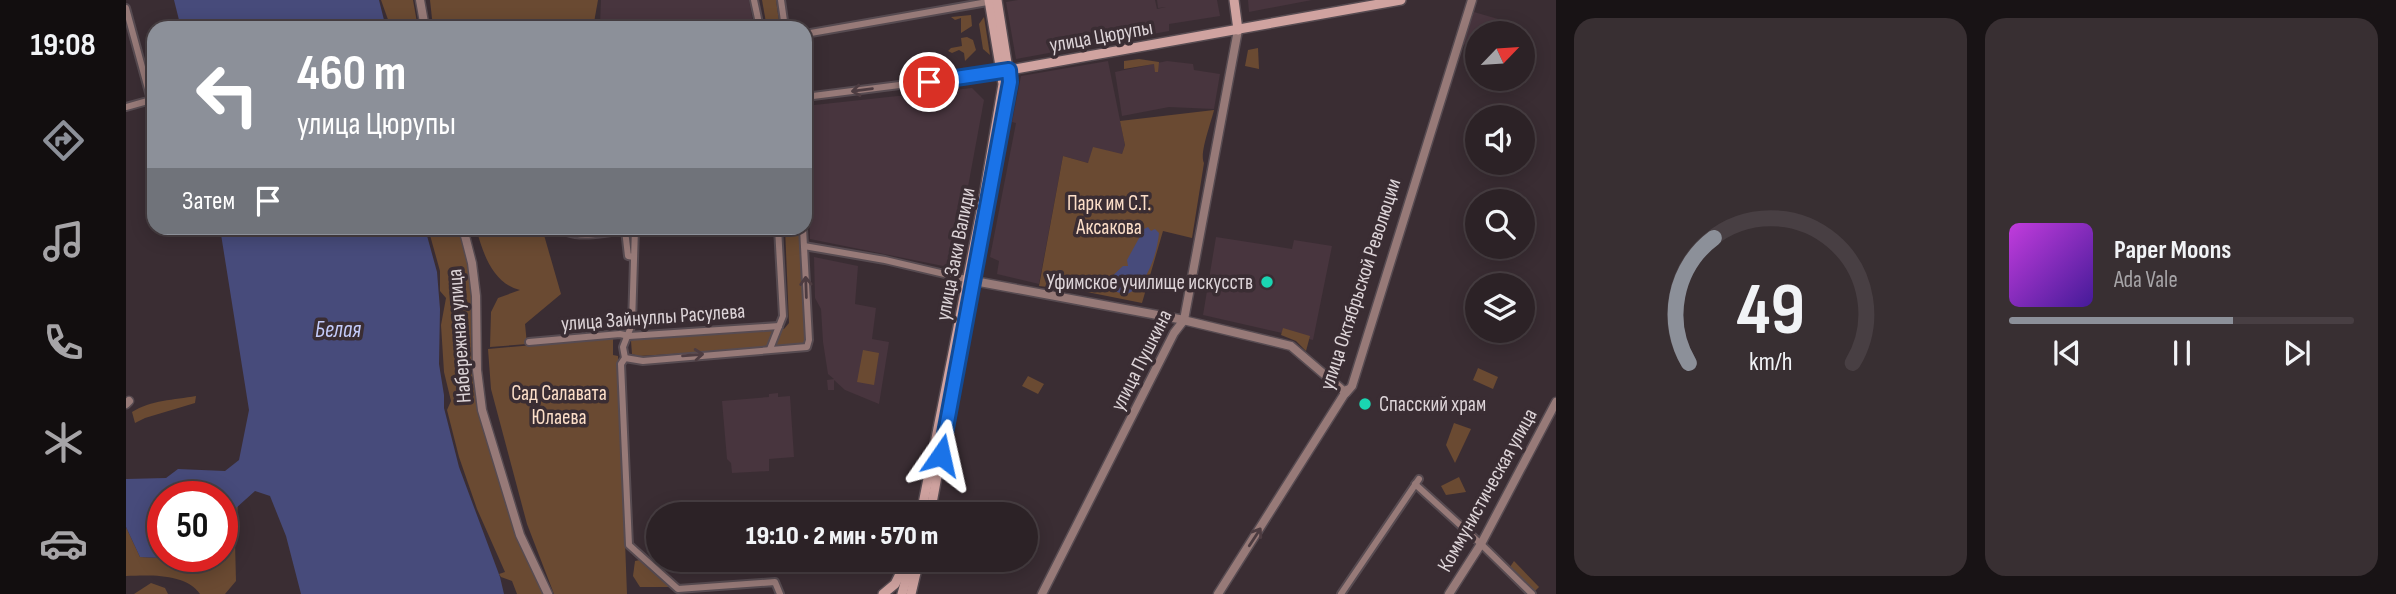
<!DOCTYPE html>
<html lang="ru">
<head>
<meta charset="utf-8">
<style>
	:root { --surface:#2c2226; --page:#382f32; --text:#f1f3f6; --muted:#a6a4a7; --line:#483f43; --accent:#8c9099 }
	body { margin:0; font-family:"Sofia Sans Condensed",sans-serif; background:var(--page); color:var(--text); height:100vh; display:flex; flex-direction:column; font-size:26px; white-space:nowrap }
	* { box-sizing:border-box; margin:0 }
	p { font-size:23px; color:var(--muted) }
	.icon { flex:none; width:38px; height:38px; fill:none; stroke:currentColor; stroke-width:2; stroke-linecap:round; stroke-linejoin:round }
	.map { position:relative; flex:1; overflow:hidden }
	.drawer { display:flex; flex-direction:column; gap:18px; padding:18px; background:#181315; width:840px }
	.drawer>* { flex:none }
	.guide { position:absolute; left:21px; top:21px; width:665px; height:214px; border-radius:21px; box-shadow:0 4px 18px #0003,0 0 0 2px var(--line); background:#8c9099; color:#fff; overflow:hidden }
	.needle { width:46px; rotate:65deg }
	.tools { position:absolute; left:1339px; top:21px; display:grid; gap:14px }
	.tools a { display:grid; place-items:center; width:70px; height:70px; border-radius:50%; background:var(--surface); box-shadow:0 4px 18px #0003,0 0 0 2px var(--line); font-size:35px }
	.speed { position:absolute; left:21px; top:481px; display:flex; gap:14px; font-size:35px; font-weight:700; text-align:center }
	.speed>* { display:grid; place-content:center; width:91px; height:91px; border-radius:50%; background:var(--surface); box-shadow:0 4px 18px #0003,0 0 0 2px var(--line); line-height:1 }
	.speed .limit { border:10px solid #d22; background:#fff; color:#111 }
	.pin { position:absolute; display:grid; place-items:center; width:60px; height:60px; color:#fff; margin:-30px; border:4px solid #fff; border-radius:50%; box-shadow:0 2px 7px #0007 }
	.me { position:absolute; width:77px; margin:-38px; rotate:11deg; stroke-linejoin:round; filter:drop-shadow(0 0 5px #0008) }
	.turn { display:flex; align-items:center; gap:24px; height:147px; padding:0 35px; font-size:32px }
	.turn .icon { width:91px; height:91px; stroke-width:2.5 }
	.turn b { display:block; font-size:49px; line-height:60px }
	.then { display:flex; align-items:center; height:66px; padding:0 35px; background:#0003; gap:14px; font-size:26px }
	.drawer .tile { flex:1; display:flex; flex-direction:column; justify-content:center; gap:10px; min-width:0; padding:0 24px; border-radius:21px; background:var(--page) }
	.drawer .dial { align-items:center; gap:0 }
	.dial svg { height:182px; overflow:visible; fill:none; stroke:var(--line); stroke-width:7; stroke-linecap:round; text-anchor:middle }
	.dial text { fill:var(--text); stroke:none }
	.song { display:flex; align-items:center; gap:21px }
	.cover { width:84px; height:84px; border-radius:10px; background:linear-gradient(135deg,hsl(290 70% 55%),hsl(260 70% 35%)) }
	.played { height:7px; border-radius:4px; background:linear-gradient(90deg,var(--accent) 65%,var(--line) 65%) }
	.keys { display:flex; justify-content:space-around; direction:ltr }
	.drawer .tiles { flex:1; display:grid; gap:18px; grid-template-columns:repeat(2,1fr) }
	.trip { position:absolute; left:520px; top:502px; width:392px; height:70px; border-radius:35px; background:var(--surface); box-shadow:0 4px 18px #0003,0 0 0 2px var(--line); font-weight:800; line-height:70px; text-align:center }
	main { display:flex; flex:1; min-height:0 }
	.dock { display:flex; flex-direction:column; width:126px; justify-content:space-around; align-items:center; background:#120e0f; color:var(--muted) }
	.dock .icon { width:49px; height:49px }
	.dock .selected { color:var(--accent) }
	.dock b { font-size:32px; color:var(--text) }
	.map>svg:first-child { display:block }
</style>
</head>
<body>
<main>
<nav class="dock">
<b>19:08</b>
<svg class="icon selected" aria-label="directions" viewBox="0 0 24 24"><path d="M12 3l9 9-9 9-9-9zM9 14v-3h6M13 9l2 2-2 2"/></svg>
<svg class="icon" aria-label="music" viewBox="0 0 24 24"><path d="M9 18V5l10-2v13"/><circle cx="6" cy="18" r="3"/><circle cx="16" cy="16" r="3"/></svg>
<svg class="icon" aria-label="phone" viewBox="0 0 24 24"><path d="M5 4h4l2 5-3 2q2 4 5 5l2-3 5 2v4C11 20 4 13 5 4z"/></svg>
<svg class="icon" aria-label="climate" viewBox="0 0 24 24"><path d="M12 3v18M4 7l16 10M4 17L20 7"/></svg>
<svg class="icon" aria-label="car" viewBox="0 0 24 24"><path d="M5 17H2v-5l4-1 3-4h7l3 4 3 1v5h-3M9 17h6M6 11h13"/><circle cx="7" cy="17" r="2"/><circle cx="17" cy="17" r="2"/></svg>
</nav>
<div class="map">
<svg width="1430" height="594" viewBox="0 0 1430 594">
	<rect width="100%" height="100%" fill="#3a2d33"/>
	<g fill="#48353e">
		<path d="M475 0H623L628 28H510L509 26 474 24Z"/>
		<path d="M892 0H1029L1031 9 1040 7 1032 8 1031 0H1091L1094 16 1043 24V31L890 59 880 2Z"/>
		<path d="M1122 0H1186L1123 12Z"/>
		<path d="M1348 12 1372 19 1368 33H1351V48L1336 44Z"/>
		<path d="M982 61 999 145 996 154 962 163 937 156 913 284 871 274 873 261 864 257 890 123 886 122 895 76Z"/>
		<path d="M1041 61 1067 64 1068 70 1094 74 1088 109 1043 107 996 116 989 72Z"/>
		<path d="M846 88 858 100 827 268 684 239 679 106Z"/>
		<path d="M1090 237 1166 249 1168 240 1206 246 1187 340 1077 315Z"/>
		<path d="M688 257 732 266 729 304 750 308 746 339 763 342 753 404 719 390 708 380V390H702L701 380 708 379 702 374 697 342 695 309 689 298Z"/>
		<path d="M652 393V397L664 396 668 457 643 459V471L606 473 605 463 601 459 596 401 643 397V394Z"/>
	</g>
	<g fill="#6a4a32">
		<path d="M255 0H287L292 28H265Z"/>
		<path d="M304 0H472L467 28H307Z"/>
		<path d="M636 0H650L654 28H641Z"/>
		<path d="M845 15 846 26 835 33V18L829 20 825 17Z"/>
		<path d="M858 17 864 55 857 49 853 24Z"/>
		<path d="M841 37 847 40 850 50 839 61 838 53 833 50 826 53 822 51 825 48 836 46 835 38Z"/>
		<path d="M1132 48 1133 69 1119 66 1122 50Z"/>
		<path d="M1013 59 1033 62 1032 72H1029L1028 64 998 69V61Z"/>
		<path d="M1088 110C1085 123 1073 154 1078 163L1066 238 1037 231 1016 303 956 291 913 286 937 156 962 163 967 147 996 154 999 145 994 121Z"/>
		<path d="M302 228H334L345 274 348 320 345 334 346 362 353 411 382 510 418 594H391L386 581 375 577 373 574 379 572 351 509 333 457 321 410 325 401 318 372 315 325 320 298 314 291V271Z"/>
		<path d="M350 228H416L435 294 399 324 401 344 364 347 365 312 372 298 394 290C366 283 357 253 350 228Z"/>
		<path d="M659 228H673L680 346 513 356 506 354 505 341 515 337 658 329 663 323Z"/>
		<path d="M1157 328 1184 336 1180 351 1170 341 1155 335Z"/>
		<path d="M487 338V355L492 356 501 594H428L401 524 365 389 362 349Z"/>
		<path d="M737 350 753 353 748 385 731 382Z"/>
		<path d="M1352 368 1372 377 1367 389 1347 380Z"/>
		<path d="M902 376 918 384 912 394 896 386Z"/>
		<path d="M70 396 69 403 19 418 9 423 6 412C25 400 48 400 70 396Z"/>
		<path d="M1328 423 1345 429 1329 463 1320 445Z"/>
		<path d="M1333 477 1340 492 1320 495 1315 486Z"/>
		<path d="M0 479V527L14 557 99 561 105 548 100 517 112 504 109 542 110 581 99 594H74C60 573 23 575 0 576Z"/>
		<path d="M514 560 517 562 546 587H514L507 576 509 561Z"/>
		<path d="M1388 561 1413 587 1408 592 1384 567Z"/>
		<path d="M25 583 39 588 42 594H8Z"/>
	</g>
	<g fill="#474b7b" fill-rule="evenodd">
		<path d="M48 0H253L260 28H55Z"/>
		<path d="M1022 227 1025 231 1029 229 1033 233C1031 254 1021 287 999 295L978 287 982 283 984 285 982 280 997 266H1002L1001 260 1018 229Z"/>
		<path d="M94 228H302L300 232 311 272 314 309 313 364 318 395V408L333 467 374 577 378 594H175L160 536 144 496 129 491 100 517 105 548 99 561 14 557 0 527V479L40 478 52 469 99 471 113 460 123 410ZM37 497H96V556H37Z"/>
	</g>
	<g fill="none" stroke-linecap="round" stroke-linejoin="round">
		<g stroke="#574b51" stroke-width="10">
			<g id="minor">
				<path d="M628 0 634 28"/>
				<path d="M655 0 659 28"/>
				<path d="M0 8 25 100 0 107"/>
				<path d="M679 34 867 1"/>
				<path d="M679 97 876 72"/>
				<path d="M442 228 441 232C459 238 480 232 499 230L502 256 508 257"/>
				<path d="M509 228 506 324 497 347 499 358 495 364 503 545 552 589 649 582 654 594"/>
				<path d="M678 246 759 260 844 280"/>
				<path d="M403 342 494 334 503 336 653 326"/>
				<path d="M644 349 657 316 652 228"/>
				<path d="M499 358 517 361 681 347 683 340 677 228"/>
				<path d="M1289 484 1355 544 1406 594"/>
				<path d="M1215 594 1293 479"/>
			</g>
		</g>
		<g stroke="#574b51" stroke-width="11">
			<g id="tertiary">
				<path d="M294 0 299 28"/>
				<path d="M337 228 346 263 350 296 351 370 356 410 394 535 422 594"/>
				<path d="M848 281 1053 319 1165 346 1220 393 1226 386 1346 0"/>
				<path d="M0 404 3 401"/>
				<path d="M916 594 1048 333 1058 320 1112 30"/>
				<path d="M1092 594 1221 390"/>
				<path d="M1323 594 1355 544 1430 402"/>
			</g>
		</g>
		<g stroke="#574b51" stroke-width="12">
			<g id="secondary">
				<path d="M1108 0 1112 30"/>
				<path d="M878 71 1275 0"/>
				<path d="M795 514 858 196 877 84 863 0"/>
				<path d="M804 514 884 82 871 0"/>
				<path d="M757 594 769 584 781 560"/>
				<path d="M776 594 784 565"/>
				<path d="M785 594 793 560"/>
			</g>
		</g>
		<use href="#minor" stroke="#977a78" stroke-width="6"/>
		<use href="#tertiary" stroke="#977a78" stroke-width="8"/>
		<use href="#secondary" stroke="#d0a3a0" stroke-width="9"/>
	</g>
	<defs><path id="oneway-shaft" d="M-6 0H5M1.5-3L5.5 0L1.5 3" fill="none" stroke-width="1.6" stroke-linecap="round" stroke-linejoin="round" transform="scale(1.75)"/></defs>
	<g stroke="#4d3c41">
		<use href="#oneway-shaft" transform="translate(736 90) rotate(173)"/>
		<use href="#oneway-shaft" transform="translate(680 287) rotate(-92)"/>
		<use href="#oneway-shaft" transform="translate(567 355) rotate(-5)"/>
		<use href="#oneway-shaft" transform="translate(1129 537) rotate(-57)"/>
	</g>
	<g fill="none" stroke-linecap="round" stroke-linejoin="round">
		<g stroke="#114b97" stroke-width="18">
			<path id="route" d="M803 82 883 70 884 82 815 455"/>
		</g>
		<use href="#route" stroke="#1a73e8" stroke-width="12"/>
	</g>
	<g fill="#1ad5b2" stroke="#3a2d33" stroke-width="2.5">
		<circle cx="1141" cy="282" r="7"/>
		<circle cx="1239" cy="404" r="7"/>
	</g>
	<g text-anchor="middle" stroke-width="7" stroke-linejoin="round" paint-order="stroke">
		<g font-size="21" fill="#ddd4d8" stroke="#3a2d33">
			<text transform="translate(975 36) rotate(-10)" y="7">улица Цюрупы</text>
			<text transform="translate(829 254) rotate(-79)" y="7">улица Заки Валиди</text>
			<text transform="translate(1234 284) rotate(-72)" y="7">улица Октябрьской Революции</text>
			<text transform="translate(527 317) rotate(-4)" y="7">улица Зайнуллы Расулева</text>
			<text transform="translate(333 336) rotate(-94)" y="7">Набережная улица</text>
			<text transform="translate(1015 360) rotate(-63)" y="7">улица Пушкина</text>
			<text transform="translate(1361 490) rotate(-61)" y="7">Коммунистическая улица</text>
		</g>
		<g font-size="21" fill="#fcdec8" stroke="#3a2d33">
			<text x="983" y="210">Парк им С.Т.<tspan x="983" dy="24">Аксакова</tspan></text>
			<text x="433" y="400">Сад Салавата<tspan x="433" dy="24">Юлаева</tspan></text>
		</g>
		<g font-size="21" fill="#ddd4d8" stroke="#3a2d33" text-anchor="end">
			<text x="1127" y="289">Уфимское училище искусств</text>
			<text x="1253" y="411" text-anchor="start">Спасский храм</text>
		</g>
		<g font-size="23" font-style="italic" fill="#c4cbfa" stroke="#3a2d33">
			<text x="212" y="337">Белая</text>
		</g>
	</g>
</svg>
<div class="tools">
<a><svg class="needle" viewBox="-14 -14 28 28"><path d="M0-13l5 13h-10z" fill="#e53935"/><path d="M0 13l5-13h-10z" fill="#a6a4a7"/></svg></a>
<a><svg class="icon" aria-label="sound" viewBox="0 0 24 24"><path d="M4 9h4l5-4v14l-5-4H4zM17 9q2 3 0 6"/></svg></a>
<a><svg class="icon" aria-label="search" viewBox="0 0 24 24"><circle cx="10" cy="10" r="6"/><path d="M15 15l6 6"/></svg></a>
<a><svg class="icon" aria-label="layers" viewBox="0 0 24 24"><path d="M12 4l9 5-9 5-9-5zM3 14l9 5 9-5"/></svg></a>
</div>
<div class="speed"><div class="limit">50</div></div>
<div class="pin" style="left:803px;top:82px;background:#d93025"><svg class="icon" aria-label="arrive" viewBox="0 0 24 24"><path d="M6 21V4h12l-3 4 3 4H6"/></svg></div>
<svg class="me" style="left:815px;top:455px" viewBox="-20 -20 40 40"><path d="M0-17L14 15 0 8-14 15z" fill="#1a73e8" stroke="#fff" stroke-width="4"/></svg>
<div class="trip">19:10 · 2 мин · 570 m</div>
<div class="guide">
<div class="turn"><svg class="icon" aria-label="left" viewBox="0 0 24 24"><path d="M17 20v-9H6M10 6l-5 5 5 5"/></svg><div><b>460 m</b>улица Цюрупы</div></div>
<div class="then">Затем<svg class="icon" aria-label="arrive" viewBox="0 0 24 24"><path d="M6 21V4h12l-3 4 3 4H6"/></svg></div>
</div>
</div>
<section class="drawer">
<div class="tiles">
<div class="tile dial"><svg viewBox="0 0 100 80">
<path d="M14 69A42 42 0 1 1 86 69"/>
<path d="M14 69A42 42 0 0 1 25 14" stroke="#8c9099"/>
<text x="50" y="56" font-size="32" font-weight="700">49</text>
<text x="50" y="72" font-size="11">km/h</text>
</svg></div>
<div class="tile">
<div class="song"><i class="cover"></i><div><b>Paper Moons</b><p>Ada Vale</p></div></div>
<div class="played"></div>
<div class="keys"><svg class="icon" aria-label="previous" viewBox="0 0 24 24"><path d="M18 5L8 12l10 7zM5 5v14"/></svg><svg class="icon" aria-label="pause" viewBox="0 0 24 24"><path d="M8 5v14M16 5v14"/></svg><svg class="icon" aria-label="next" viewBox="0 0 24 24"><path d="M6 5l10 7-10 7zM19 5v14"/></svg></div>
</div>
</div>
</section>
</main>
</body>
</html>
